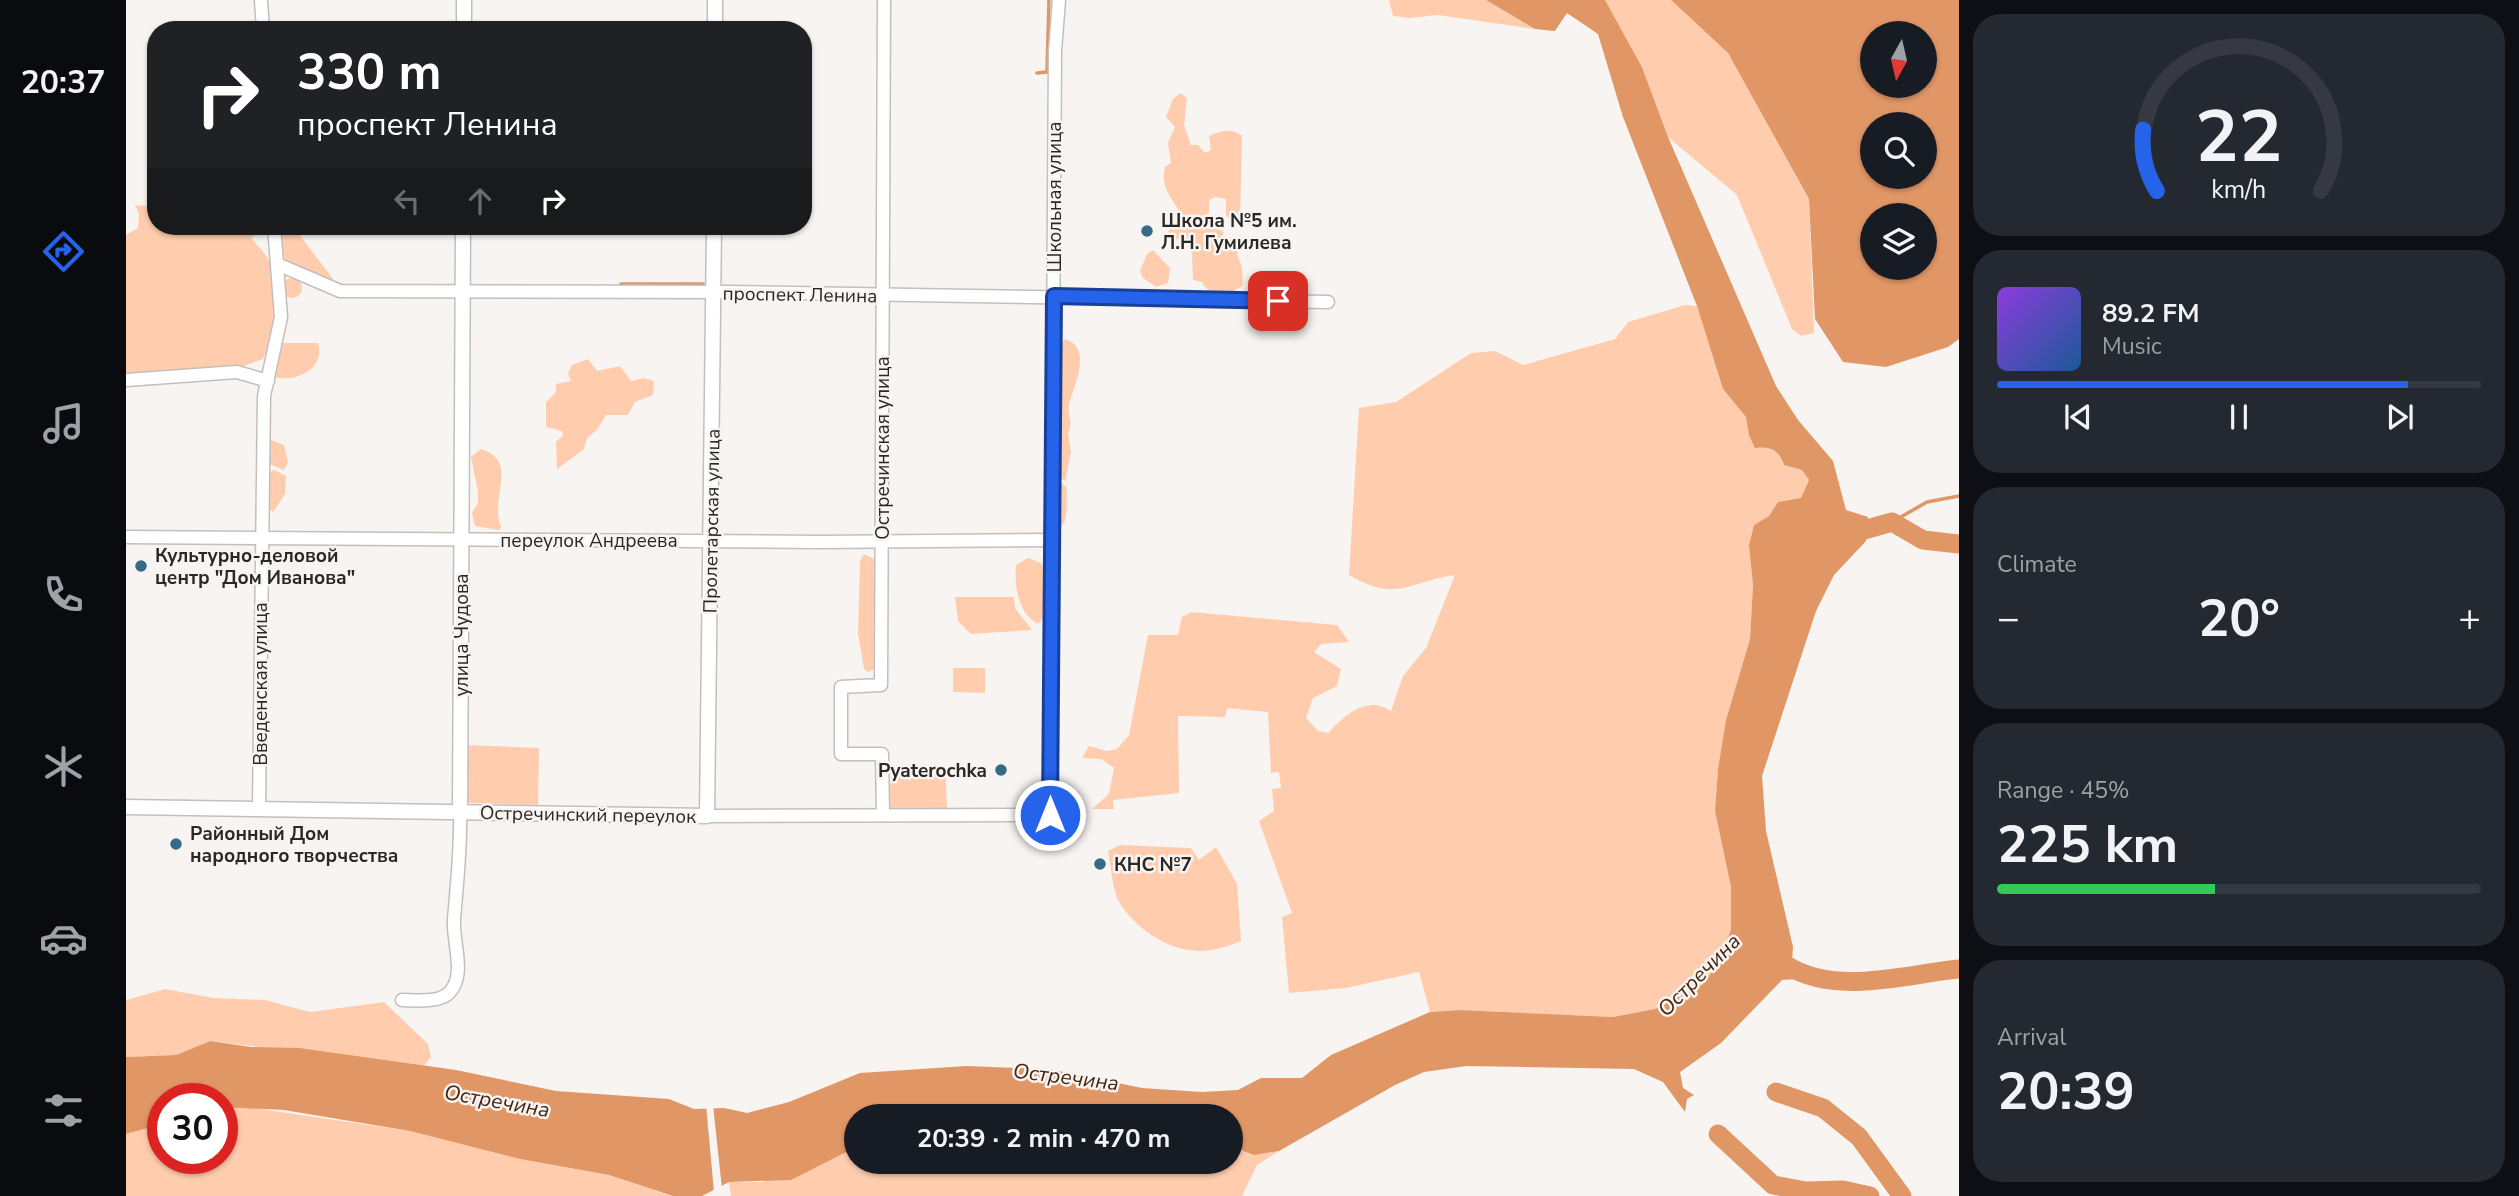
<!DOCTYPE html>
<html lang="en">
<head>
<meta charset="utf-8">
<style>
	:root { --surface:#171b24; --page:#242831; --text:#f1f3f6; --muted:#9ea1a6; --line:#363941; --accent:#2563eb }
	body { margin:0; font-family:"Nunito Sans",sans-serif; background:var(--page); color:var(--text); height:100vh; display:flex; flex-direction:column; font-size:26px; white-space:nowrap }
	* { box-sizing:border-box; margin:0 }
	p { font-size:23px; color:var(--muted) }
	.icon { flex:none; width:38px; height:38px; fill:none; stroke:currentColor; stroke-width:2; stroke-linecap:round; stroke-linejoin:round }
	.map { position:relative; flex:1; overflow:hidden }
	.side { display:flex; flex-direction:column; gap:14px; padding:14px; background:#0d0f14; width:560px }
	.side>* { flex:none }
	.banner { position:absolute; left:21px; top:21px; width:665px; height:214px; border-radius:28px; box-shadow:0 2px 5px #0004; background:#202124; color:#fff; overflow:hidden }
	.needle { width:46px; rotate:188deg }
	.fabs { position:absolute; left:1734px; top:21px; display:grid; gap:14px }
	.fabs a { display:grid; place-items:center; width:77px; height:77px; border-radius:50%; background:var(--surface); box-shadow:0 2px 5px #0004; font-size:35px }
	.speed { position:absolute; left:21px; top:1083px; display:flex; gap:14px; font-size:35px; font-weight:700; text-align:center }
	.speed>* { display:grid; place-content:center; width:91px; height:91px; border-radius:50%; background:var(--surface); box-shadow:0 2px 5px #0004; line-height:1 }
	.speed .limit { border:10px solid #d22; background:#fff; color:#111 }
	.pin { position:absolute; display:grid; place-items:center; width:60px; height:60px; color:#fff; margin:-30px; border-radius:14px; box-shadow:0 4px 10px #0006 }
	.me { position:absolute; width:77px; margin:-38px; rotate:0deg; stroke-linejoin:round; filter:drop-shadow(0 0 5px #0008) }
	.turn { display:flex; align-items:center; gap:24px; height:147px; padding:0 35px; font-size:32px }
	.turn .icon { width:91px; height:91px; stroke-width:2.5 }
	.turn b { display:block; font-size:49px; line-height:60px }
	.lanes { display:flex; align-items:center; height:66px; padding:0 35px; background:#0003; justify-content:center; gap:35px; direction:ltr }
	.lanes .off { opacity:.35 }
	.big { font-size:52px; font-weight:700; line-height:1.1 }
	.side .tile { flex:1; display:flex; flex-direction:column; justify-content:center; gap:10px; min-width:0; padding:0 24px; border-radius:28px; background:var(--page) }
	.side .dial { align-items:center; gap:0 }
	.dial svg { height:182px; overflow:visible; fill:none; stroke:var(--line); stroke-width:7; stroke-linecap:round; text-anchor:middle }
	.dial text { fill:var(--text); stroke:none }
	.song { display:flex; align-items:center; gap:21px }
	.cover { width:84px; height:84px; border-radius:10px; background:linear-gradient(135deg,hsl(270 70% 55%),hsl(210 70% 35%)) }
	.played { height:7px; border-radius:4px; background:linear-gradient(90deg,var(--accent) 85%,var(--line) 85%) }
	.keys { display:flex; justify-content:space-around; direction:ltr }
	.heat { display:flex; justify-content:space-between; align-items:center; font-size:38px; direction:ltr }
	.charge { height:10px; border-radius:5px; background:linear-gradient(90deg,#34c759 45%,var(--line) 0) }
	.trip { position:absolute; left:718px; top:1104px; width:399px; height:70px; border-radius:35px; background:var(--surface); box-shadow:0 2px 5px #0004; font-weight:700; line-height:70px; text-align:center }
	main { display:flex; flex:1; min-height:0 }
	.tab-bar { display:flex; flex-direction:column; width:126px; justify-content:space-around; align-items:center; background:#090b0e; color:var(--muted) }
	.tab-bar .icon { width:49px; height:49px }
	.tab-bar .active { color:var(--accent) }
	.tab-bar b { font-size:32px; color:var(--text) }
	.map>svg:first-child { display:block }
</style>
</head>
<body>
<main>
<nav class="tab-bar">
<b>20:37</b>
<svg class="icon active" aria-label="directions" viewBox="0 0 24 24"><path d="M12 3l9 9-9 9-9-9zM9 14v-3h6M13 9l2 2-2 2"/></svg>
<svg class="icon" aria-label="music" viewBox="0 0 24 24"><path d="M9 18V5l10-2v13"/><circle cx="6" cy="18" r="3"/><circle cx="16" cy="16" r="3"/></svg>
<svg class="icon" aria-label="phone" viewBox="0 0 24 24"><path d="M5 4h4l2 5-3 2q2 4 5 5l2-3 5 2v4C11 20 4 13 5 4z"/></svg>
<svg class="icon" aria-label="climate" viewBox="0 0 24 24"><path d="M12 3v18M4 7l16 10M4 17L20 7"/></svg>
<svg class="icon" aria-label="car" viewBox="0 0 24 24"><path d="M5 17H2v-5l4-1 3-4h7l3 4 3 1v5h-3M9 17h6M6 11h13"/><circle cx="7" cy="17" r="2"/><circle cx="17" cy="17" r="2"/></svg>
<svg class="icon" aria-label="filters" viewBox="0 0 24 24"><path d="M4 7h16M4 17h16"/><circle cx="9" cy="7" r="2"/><circle cx="15" cy="17" r="2"/></svg>
</nav>
<div class="map">
<svg width="1833" height="1196" viewBox="0 0 1833 1196">
	<rect width="100%" height="100%" fill="#f7f4f1"/>
	<g fill="#ffcdae">
		<path d="M1263 0H1360L1409 29 1312 15 1285 18 1267 16Z"/>
		<path d="M1479 0H1545L1602 53 1683 199 1688 333 1675 336 1666 329 1611 195 1542 137 1516 67Z"/>
		<path d="M1054 93 1061 98 1058 125 1065 145H1072L1079 153 1085 150 1083 136C1094 131 1108 127 1116 137L1114 220H1104L1100 215V199L1089 197 1083 200V213L1072 225 1078 227 1084 220 1098 233 1093 240 1097 244 1106 240 1118 241 1111 254 1116 268 1117 285C1105 296 1083 298 1076 282L1067 280 1066 253 1059 237 1054 236 1050 241 1041 236 1045 224 1057 223C1056 205 1032 193 1039 167L1045 163 1042 143 1049 127 1040 117 1047 99Z"/>
		<path d="M9 205 30 207V226H141L125 238C132 246 140 254 145 264 159 288 148 336 137 359L112 368 0 376V235L12 228 13 214Z"/>
		<path d="M155 226H167L210 283 163 264 155 253Z"/>
		<path d="M1027 250 1044 268 1042 283 1030 287 1017 278 1014 271 1021 254Z"/>
		<circle cx="166" cy="288" r="10"/>
		<path d="M1559 305 1571 306 1597 389 1620 417 1623 435 1651 451 1658 465 1676 470 1683 480 1675 498 1652 502 1643 516 1628 525 1623 545 1627 585 1624 639 1600 720 1592 769 1589 811 1605 887V930L1591 965 1576 985 1529 1009 1487 1017 1334 1010 1304 1012 1293 972 1220 988 1163 993 1156 917 1166 913 1133 821 1148 811 1146 789 1155 788 1153 772 1145 773 1142 712 1101 708 1099 717 1052 716 1053 793 987 800 988 809H966L983 794 988 768 975 759 956 758 963 746 981 751 991 749 1003 735 1022 635H1052L1056 617 1065 612 1211 625 1223 642 1195 644 1188 652 1215 669 1211 686 1187 698 1180 718 1192 731 1202 733C1220 714 1241 695 1265 711L1277 676 1300 648 1329 575C1282 582 1271 603 1223 575L1233 408 1270 402 1345 353 1369 351 1397 365 1489 339 1502 322Z"/>
		<path d="M939 339C968 348 947 388 943 405 941 416 948 422 942 433L945 452 939 481 931 476 930 452 934 437 930 423 933 412 931 351Z"/>
		<path d="M157 343H192C200 369 169 383 148 377Z"/>
		<path d="M462 359 471 371 494 366 505 381 518 378 528 381 527 395 509 402 502 415H480L471 430 461 438 458 449 431 469 430 442 437 435 436 431 420 427V402L430 392V384L445 381 442 373 446 365Z"/>
		<path d="M143 439 158 445 162 462 158 470 141 463Z"/>
		<path d="M355 449C394 461 363 497 375 527L373 530 349 526 346 513 352 503V492L345 457Z"/>
		<path d="M148 470 160 476 159 494 147 512 141 506 143 474Z"/>
		<path d="M936 483 941 488C939 501 944 518 934 528L930 519 933 485Z"/>
		<path d="M738 554 752 561 748 631 752 650 748 669 742 672 738 669 732 633 734 561Z"/>
		<path d="M902 558 915 563 918 568V617L912 624C892 614 888 585 890 565Z"/>
		<path d="M829 597H888L889 608 906 630 845 634 832 621Z"/>
		<path d="M827 668H859V693L827 692Z"/>
		<path d="M340 745 413 748 412 805 343 803 339 795Z"/>
		<path d="M819 766 821 808 814 813 761 809 760 796 767 775H787Z"/>
		<path d="M994 845 1065 848 1073 860 1090 847 1111 884 1115 941C1077 957 1050 954 1017 929 1009 922 997 910 992 900 986 886 985 866 982 851Z"/>
		<path d="M39 989 88 998 139 1000 184 1012 258 1002 302 1044 305 1057 297 1067 84 1041 50 1055 0 1057V1000Z"/>
		<path d="M114 1106 284 1131 394 1159 483 1175 546 1196H0V1134L37 1124V1158H96V1107Z"/>
		<path d="M1104 1146 1128 1155 1153 1151 1131 1165 1116 1196H605L603 1182H637L730 1147V1162H1104Z"/>
	</g>
	<g fill="#e19666" fill-rule="evenodd">
		<path d="M1360 0H1479L1516 67 1542 137 1650 386 1672 420 1707 461 1720 510 1742 517 1740 541 1708 575 1690 611 1636 776 1640 831 1667 947 1666 961 1684 970 1685 978 1656 980 1595 1043 1554 1072 1557 1088 1568 1095 1561 1099 1559 1112 1537 1082 1508 1069 1340 1066 1298 1072 1269 1085 1153 1151 1128 1155 1104 1146V1116H730V1147L665 1180 603 1182 576 1196H547L483 1175 394 1159 284 1131 158 1110 96 1107V1099H37V1124L0 1134V1057L50 1055 84 1041 125 1047 173 1048 330 1070 430 1091 543 1099 568 1109 598 1108 621 1113 663 1102 734 1073 840 1066 923 1069 1016 1088 1076 1092 1112 1090 1135 1078H1176L1205 1055 1304 1012 1334 1010 1487 1017 1529 1009 1576 985 1591 965 1605 930V887L1589 811 1592 769 1600 720 1624 639 1627 585 1623 545 1628 525 1643 516 1652 502 1675 498 1683 480 1676 470 1658 465C1653 450 1645 446 1629 448L1623 435 1620 417 1597 389 1571 306 1497 117 1472 34 1441 13 1429 31 1409 29Z"/>
		<path d="M1545 0H1833V339L1822 347 1760 367 1717 362 1689 319 1683 199 1602 53ZM1746 33H1799V86H1746ZM1746 124H1799V177H1746ZM1746 215H1799V268H1746Z"/>
	</g>
	<path fill="#f7f4f1" d="M580 1105H587L596 1189 588 1192Z"/>
	<g fill="none" stroke-linecap="round" stroke-linejoin="round">
		<g stroke="#e19666" stroke-width="3.5">
			<path d="M911 73 921 72 923 0"/>
			<path d="M495 284H577"/>
			<path d="M1766 522 1801 502 1833 496"/>
		</g>
		<g stroke="#e19666" stroke-width="19">
			<path d="M1722 544 1731 532 1766 522 1797 540 1833 544"/>
			<path d="M1662 966C1711 996 1780 974 1833 969"/>
			<path d="M1650 1092 1697 1108 1733 1137 1776 1196"/>
			<path d="M1592 1134 1647 1185 1680 1191 1717 1190 1744 1196"/>
		</g>
		<g stroke="#c3bfbd" stroke-width="15">
			<g id="minor">
				<path d="M135 0 137 30"/>
				<path d="M151 264 214 291 601 292 1202 302"/>
				<path d="M0 380 111 372 142 381"/>
				<path d="M0 537 693 542 926 540"/>
				<path d="M133 808 138 396 155 317 148 226"/>
				<path d="M757 815 756 754H715V687L755 685 758 0"/>
				<path d="M581 816 924 815 929 51 933 0"/>
				<path d="M276 1000C289 1000 313 1003 323 993 341 975 326 941 328 919 331 883 335 849 334 812"/>
			</g>
		</g>
		<g stroke="#c3bfbd" stroke-width="17">
			<g id="tertiary">
				<path d="M338 30V0"/>
				<path d="M589 30V0"/>
				<path d="M0 807 581 816 588 226"/>
				<path d="M334 812 337 226"/>
			</g>
		</g>
		<use href="#minor" stroke="#fff" stroke-width="12"/>
		<use href="#tertiary" stroke="#fff" stroke-width="14"/>
	</g>
	<g fill="none" stroke-linecap="round" stroke-linejoin="round">
		<g stroke="#184099" stroke-width="18">
			<path id="route" d="M924 815 928 296 1152 301"/>
		</g>
		<use href="#route" stroke="#2563eb" stroke-width="12"/>
	</g>
	<g fill="#356b86" stroke="#f7f4f1" stroke-width="2.5">
		<circle cx="1021" cy="231" r="7"/>
		<circle cx="15" cy="566" r="7"/>
		<circle cx="875" cy="770" r="7"/>
		<circle cx="50" cy="844" r="7"/>
		<circle cx="974" cy="864" r="7"/>
	</g>
	<g text-anchor="middle" stroke-width="5" stroke-linejoin="round" paint-order="stroke">
		<g font-size="19" fill="#292827" stroke="#f7f4f1">
			<text transform="translate(928 197) rotate(-90)" y="7">Школьная улица</text>
			<text transform="translate(674 294) rotate(1)" y="7">проспект Ленина</text>
			<text transform="translate(756 448) rotate(-90)" y="7">Остречинская улица</text>
			<text transform="translate(585 521) rotate(-89)" y="7">Пролетарская улица</text>
			<text x="463" y="547">переулок Андреева</text>
			<text transform="translate(335 635) rotate(-90)" y="7">улица Чудова</text>
			<text transform="translate(134 684) rotate(-90)" y="7">Введенская улица</text>
			<text transform="translate(462 814) rotate(1)" y="7">Остречинский переулок</text>
		</g>
		<g font-size="19" font-weight="bold" fill="#292827" stroke="#f7f4f1" text-anchor="start">
			<text x="1035" y="227">Школа №5 им.<tspan x="1035" dy="22">Л.Н. Гумилева</tspan></text>
			<text x="29" y="562">Культурно-деловой<tspan x="29" dy="22">центр "Дом Иванова"</tspan></text>
			<text x="861" y="777" text-anchor="end">Pyaterochka</text>
			<text x="64" y="840">Районный Дом<tspan x="64" dy="22">народного творчества</tspan></text>
			<text x="988" y="871">КНС №7</text>
		</g>
		<g font-size="21" font-style="italic" fill="#452612" stroke="#f7f4f1">
			<text transform="translate(1573 975) rotate(-45)" y="7">Остречина</text>
			<text transform="translate(940 1077) rotate(7)" y="7">Остречина</text>
			<text transform="translate(371 1101) rotate(10)" y="7">Остречина</text>
		</g>
	</g>
</svg>
<div class="fabs">
<a><svg class="needle" viewBox="-14 -14 28 28"><path d="M0-13l5 13h-10z" fill="#e53935"/><path d="M0 13l5-13h-10z" fill="#9ea1a6"/></svg></a>
<a><svg class="icon" aria-label="search" viewBox="0 0 24 24"><circle cx="10" cy="10" r="6"/><path d="M15 15l6 6"/></svg></a>
<a><svg class="icon" aria-label="layers" viewBox="0 0 24 24"><path d="M12 4l9 5-9 5-9-5zM3 14l9 5 9-5"/></svg></a>
</div>
<div class="speed"><div class="limit">30</div></div>
<div class="pin" style="left:1152px;top:301px;background:#d93025"><svg class="icon" aria-label="arrive" viewBox="0 0 24 24"><path d="M6 21V4h12l-3 4 3 4H6"/></svg></div>
<svg class="me" style="left:924px;top:815px" viewBox="-20 -20 40 40"><circle r="17" fill="#2563eb" stroke="#fff" stroke-width="3"/><path d="M0-11L8 9 0 5-8 9z" fill="#fff"/></svg>
<div class="trip">20:39 · 2 min · 470 m</div>
<div class="banner">
<div class="turn"><svg class="icon" aria-label="right" viewBox="0 0 24 24"><path d="M7 20v-9h11M14 6l5 5-5 5"/></svg><div><b>330 m</b>проспект Ленина</div></div>
<div class="lanes"><svg class="icon off" aria-label="left" viewBox="0 0 24 24"><path d="M17 20v-9H6M10 6l-5 5 5 5"/></svg><svg class="icon off" aria-label="ahead" viewBox="0 0 24 24"><path d="M12 20V5M6 11l6-6 6 6"/></svg><svg class="icon" aria-label="right" viewBox="0 0 24 24"><path d="M7 20v-9h11M14 6l5 5-5 5"/></svg></div>
</div>
</div>
<section class="side">
<div class="tile dial"><svg viewBox="0 0 100 80">
<path d="M14 69A42 42 0 1 1 86 69"/>
<path d="M14 69A42 42 0 0 1 8 42" stroke="#2563eb"/>
<text x="50" y="56" font-size="32" font-weight="700">22</text>
<text x="50" y="72" font-size="11">km/h</text>
</svg></div>
<div class="tile">
<div class="song"><i class="cover"></i><div><b>89.2 FM</b><p>Music</p></div></div>
<div class="played"></div>
<div class="keys"><svg class="icon" aria-label="previous" viewBox="0 0 24 24"><path d="M18 5L8 12l10 7zM5 5v14"/></svg><svg class="icon" aria-label="pause" viewBox="0 0 24 24"><path d="M8 5v14M16 5v14"/></svg><svg class="icon" aria-label="next" viewBox="0 0 24 24"><path d="M6 5l10 7-10 7zM19 5v14"/></svg></div>
</div>
<div class="tile"><p>Climate</p>
<div class="heat"><a>−</a><b class="big">20°</b><a>+</a></div>
</div>
<div class="tile"><p>Range · 45%</p><b class="big">225 km</b><div class="charge"></div></div>
<div class="tile"><p>Arrival</p><b class="big">20:39</b></div>
</section>
</main>
</body>
</html>
